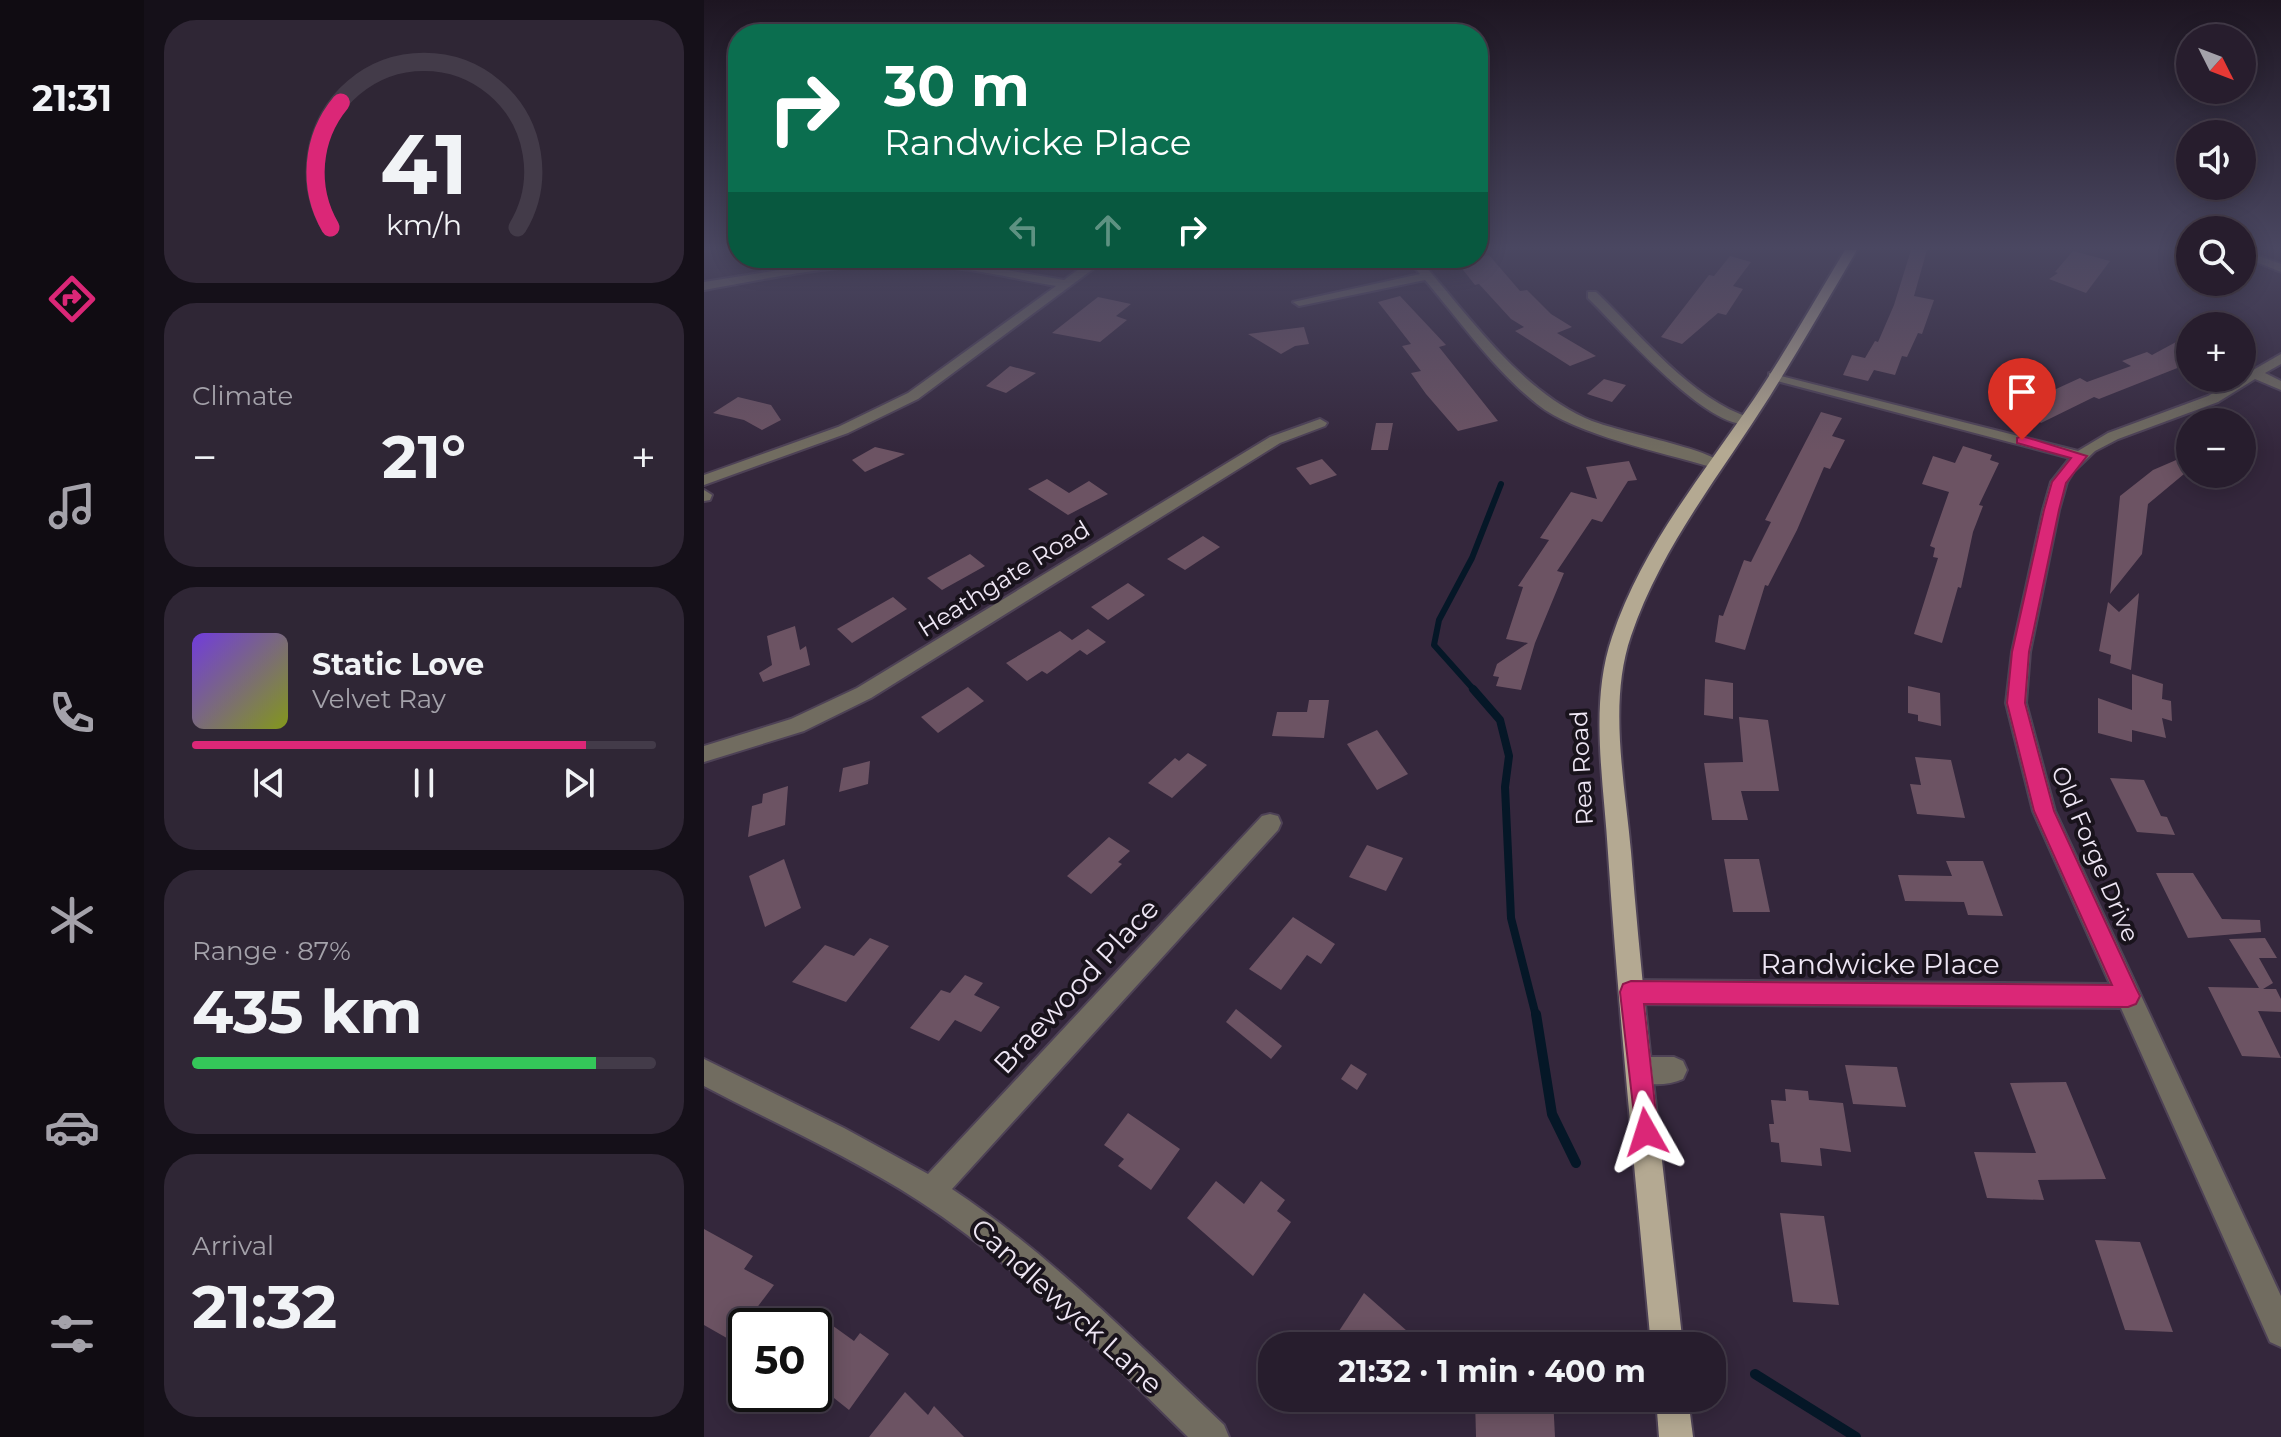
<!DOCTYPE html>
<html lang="en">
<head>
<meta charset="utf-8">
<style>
	:root { --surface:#271d2d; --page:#2f2635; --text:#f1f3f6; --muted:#a4a2aa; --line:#433b49; --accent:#db2777 }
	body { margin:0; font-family:Montserrat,sans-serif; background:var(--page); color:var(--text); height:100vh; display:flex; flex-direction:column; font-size:30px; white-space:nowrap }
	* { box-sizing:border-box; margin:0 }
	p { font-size:26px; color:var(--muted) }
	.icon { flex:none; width:44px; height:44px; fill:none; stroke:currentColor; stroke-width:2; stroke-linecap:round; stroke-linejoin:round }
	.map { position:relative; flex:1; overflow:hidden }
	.drawer { display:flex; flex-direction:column; gap:20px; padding:20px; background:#151019; width:560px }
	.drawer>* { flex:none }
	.banner { position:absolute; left:24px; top:24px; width:760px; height:244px; border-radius:32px; box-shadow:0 4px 20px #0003,0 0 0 2px var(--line); background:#0b6e4f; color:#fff; overflow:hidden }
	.needle { width:52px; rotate:132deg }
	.controls { position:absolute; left:1472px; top:24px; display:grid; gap:16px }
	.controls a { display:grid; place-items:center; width:80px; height:80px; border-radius:50%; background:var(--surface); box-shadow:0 4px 20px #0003,0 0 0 2px var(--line); font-size:40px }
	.speed { position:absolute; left:24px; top:1308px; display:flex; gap:16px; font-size:40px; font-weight:700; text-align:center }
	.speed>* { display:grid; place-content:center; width:104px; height:104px; border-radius:50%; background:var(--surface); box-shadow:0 4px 20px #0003,0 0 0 2px var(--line); line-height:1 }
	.speed .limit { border:4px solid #111; border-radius:12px; background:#fff; color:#111 }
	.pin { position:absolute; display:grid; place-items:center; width:68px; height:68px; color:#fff; margin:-82px -34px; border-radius:50% 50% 50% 0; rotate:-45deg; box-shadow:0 0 8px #0007 }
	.pin .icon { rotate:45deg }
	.me { position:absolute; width:88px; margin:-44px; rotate:354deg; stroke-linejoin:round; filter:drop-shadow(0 0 6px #0008) }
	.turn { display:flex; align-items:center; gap:28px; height:168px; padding:0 24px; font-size:36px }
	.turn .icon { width:104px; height:104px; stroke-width:2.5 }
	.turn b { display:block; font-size:56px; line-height:68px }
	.lanes { display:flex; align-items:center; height:76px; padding:0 24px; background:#0003; justify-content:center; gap:40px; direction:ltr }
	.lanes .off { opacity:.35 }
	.big { font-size:60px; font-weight:700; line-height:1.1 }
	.drawer .tile { flex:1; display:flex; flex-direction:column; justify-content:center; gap:12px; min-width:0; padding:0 28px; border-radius:32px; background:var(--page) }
	.drawer .dial { align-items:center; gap:0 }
	.dial svg { height:208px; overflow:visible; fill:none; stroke:var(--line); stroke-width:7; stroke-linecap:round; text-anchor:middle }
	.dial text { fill:var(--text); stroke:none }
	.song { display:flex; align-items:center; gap:24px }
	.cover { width:96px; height:96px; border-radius:12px; background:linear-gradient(135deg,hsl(260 70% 55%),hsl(70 70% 35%)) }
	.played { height:8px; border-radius:4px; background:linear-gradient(90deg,var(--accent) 85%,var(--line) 85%) }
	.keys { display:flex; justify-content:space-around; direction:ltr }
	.heat { display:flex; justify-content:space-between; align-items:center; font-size:44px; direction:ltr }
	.charge { height:12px; border-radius:6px; background:linear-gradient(90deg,#34c759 87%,var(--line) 0) }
	.trip { position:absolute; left:554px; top:1332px; width:468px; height:80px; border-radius:32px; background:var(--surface); box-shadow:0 4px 20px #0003,0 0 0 2px var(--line); font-weight:700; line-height:80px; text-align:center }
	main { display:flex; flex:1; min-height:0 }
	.menu { display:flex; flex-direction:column; width:144px; justify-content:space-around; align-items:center; background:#100c12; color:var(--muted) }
	.menu .icon { width:56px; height:56px }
	.menu .current { color:var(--accent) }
	.menu b { font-size:36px; color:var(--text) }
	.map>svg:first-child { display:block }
</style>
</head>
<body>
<main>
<nav class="menu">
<b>21:31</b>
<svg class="icon current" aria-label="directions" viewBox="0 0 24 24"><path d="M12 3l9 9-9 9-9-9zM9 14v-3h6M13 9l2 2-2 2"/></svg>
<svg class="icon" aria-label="music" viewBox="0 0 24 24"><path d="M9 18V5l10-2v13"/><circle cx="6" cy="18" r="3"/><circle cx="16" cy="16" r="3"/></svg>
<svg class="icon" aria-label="phone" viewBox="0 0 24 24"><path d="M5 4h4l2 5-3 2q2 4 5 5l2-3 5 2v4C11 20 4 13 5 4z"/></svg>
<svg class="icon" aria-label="climate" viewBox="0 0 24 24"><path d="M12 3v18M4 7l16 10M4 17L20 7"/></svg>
<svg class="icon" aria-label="car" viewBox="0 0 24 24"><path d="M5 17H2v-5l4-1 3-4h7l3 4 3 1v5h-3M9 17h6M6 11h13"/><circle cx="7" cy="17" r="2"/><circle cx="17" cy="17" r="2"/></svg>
<svg class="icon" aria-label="filters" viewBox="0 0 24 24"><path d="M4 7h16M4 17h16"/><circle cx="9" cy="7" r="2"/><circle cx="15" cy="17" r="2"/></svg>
</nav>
<section class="drawer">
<div class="tile dial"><svg viewBox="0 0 100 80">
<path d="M14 69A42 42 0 1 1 86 69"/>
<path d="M14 69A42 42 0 0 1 18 21" stroke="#db2777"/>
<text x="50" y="56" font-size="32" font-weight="700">41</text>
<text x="50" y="72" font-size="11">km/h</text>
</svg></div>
<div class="tile"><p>Climate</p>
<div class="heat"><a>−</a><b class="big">21°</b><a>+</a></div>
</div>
<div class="tile">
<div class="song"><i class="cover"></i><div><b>Static Love</b><p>Velvet Ray</p></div></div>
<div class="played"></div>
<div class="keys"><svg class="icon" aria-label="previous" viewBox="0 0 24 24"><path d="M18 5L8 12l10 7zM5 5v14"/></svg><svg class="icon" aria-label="pause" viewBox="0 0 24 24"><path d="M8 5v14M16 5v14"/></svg><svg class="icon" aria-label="next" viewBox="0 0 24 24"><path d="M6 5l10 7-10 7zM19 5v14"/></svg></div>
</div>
<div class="tile"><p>Range · 87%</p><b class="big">435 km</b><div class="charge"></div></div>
<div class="tile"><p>Arrival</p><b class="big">21:32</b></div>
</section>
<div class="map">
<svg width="1577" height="1437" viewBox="0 0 1577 1437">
	<rect width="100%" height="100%" fill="#34273c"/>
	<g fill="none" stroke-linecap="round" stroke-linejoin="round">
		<path stroke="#051727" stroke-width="6" d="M771 691 730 645 735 620 768 558 797 484"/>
		<path stroke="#051727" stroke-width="8" d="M769 689 796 720 805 756 801 787 807 918 832 1016"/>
		<g stroke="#051727" stroke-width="10">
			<path d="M832 1014 848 1114 872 1163"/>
			<path d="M1051 1374 1152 1437"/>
		</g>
	</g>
	<g fill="#6c5363">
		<path d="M1207 250H1223L1210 296 1230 300 1218 334 1214 333 1203 357 1198 356 1191 375 1170 370 1164 381 1139 375 1148 355 1161 358 1171 341 1174 342 1190 305Z"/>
		<path d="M1369 251 1406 261 1382 293 1345 279 1354 273 1351 272Z"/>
		<path d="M785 255 816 291 823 290 847 314 868 327 853 333 892 356 866 366 811 331 820 327 807 319 775 284 771 285 752 261Z"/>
		<path d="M1026 256 1047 262 1029 286 1039 289 1022 315 1014 313 978 344 957 337 1005 275 1010 276Z"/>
		<path d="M696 296 742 345 735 347 794 421 754 431 722 394 707 373 717 371 698 346 707 344 674 302Z"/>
		<path d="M394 297 427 304 412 316 423 320 396 342 348 333Z"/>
		<path d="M600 327 605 344 591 346 577 354 544 334Z"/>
		<path d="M1472 342 1486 348V363L1395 399 1390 397 1337 423 1315 406 1376 378 1383 382 1427 366 1418 361 1443 352 1448 355Z"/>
		<path d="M306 366 332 373 302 393 282 386Z"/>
		<path d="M900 379 922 385 908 402 883 394Z"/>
		<path d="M34 397 67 405 77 420 58 430 40 420 9 413Z"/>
		<path d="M1117 412 1138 418 1128 436 1141 440 1126 469 1120 467 1093 530 1064 586 1061 585 1041 650 1011 642 1015 615 1019 616 1040 560 1047 562 1067 522 1061 520Z"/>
		<path d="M672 423H689L684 450H667Z"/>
		<path d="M1259 446 1288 455 1286 460 1295 463 1275 505 1279 506 1269 532 1257 588 1254 587 1238 643 1210 634 1234 558 1229 557 1231 548 1226 546 1245 492 1218 484 1229 456 1251 463Z"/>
		<path d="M171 447 201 454 161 472 148 460Z"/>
		<path d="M1486 454V469L1444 504 1438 554 1406 594 1416 496 1449 470Z"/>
		<path d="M618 459 633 475 606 485 592 468Z"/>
		<path d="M925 461 933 480 924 481 898 522 888 519 853 571 860 573 831 643 817 690 792 686 795 677 789 676 793 664 824 643 802 639 819 587 814 586 845 540 836 538 867 492 893 499 882 467Z"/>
		<path d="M343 479 365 493 385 481 404 494 364 515 324 489Z"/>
		<path d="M499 536 516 547 481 570 463 559Z"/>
		<path d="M266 554 281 566 238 590 223 578Z"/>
		<path d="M424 583 441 595 404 620 387 607Z"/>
		<path d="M1435 593 1427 670 1406 663 1407 655 1395 651 1404 602 1415 612Z"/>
		<path d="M189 597 203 609 148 643 133 629Z"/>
		<path d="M91 626 96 650 102 646 106 665 59 682 55 673 68 665 63 636Z"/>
		<path d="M384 629 402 642 383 655 376 650 343 674 338 671 323 681 302 663 356 631 368 640Z"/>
		<path d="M1428 674 1459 684 1458 699 1467 701 1468 721 1458 718 1462 738 1428 730V742L1394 733V698L1428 710Z"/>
		<path d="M1001 679 1029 683V719L1000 715Z"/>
		<path d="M1204 686 1236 693 1237 726 1214 721V715L1204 713Z"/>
		<path d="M264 687 280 701 234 733 217 717Z"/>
		<path d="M605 700H625L620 738 568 736 573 712H603Z"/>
		<path d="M1035 717 1064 720 1075 791H1037L1044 820H1008L1000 763 1039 762Z"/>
		<path d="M673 730 704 774 673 790 643 744Z"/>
		<path d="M484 753 503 765 468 798 444 783 471 758 475 761Z"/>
		<path d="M1211 757 1247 760 1261 818 1213 814 1206 784 1217 785Z"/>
		<path d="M166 761 164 784 135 792 139 768Z"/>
		<path d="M1406 778 1440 780 1457 816 1463 817 1471 835 1433 832Z"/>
		<path d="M84 786 81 825 44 837 48 806 58 803 59 794Z"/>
		<path d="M405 837 426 851 414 862 418 864 387 894 363 876Z"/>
		<path d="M663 845 699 858 682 891 645 877Z"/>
		<path d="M80 859 97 908 61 927 45 876Z"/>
		<path d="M1020 859H1055L1066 912H1029Z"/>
		<path d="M1242 861H1279L1299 916 1264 915 1260 902 1201 901 1194 875 1248 876Z"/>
		<path d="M1452 873H1489L1518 919 1556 920 1557 932 1484 938Z"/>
		<path d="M589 917 631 944 617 964 603 955 577 990 545 969Z"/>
		<path d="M166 938 185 946 142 1002 88 982 121 945 150 956Z"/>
		<path d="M1561 938 1573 958H1555L1569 983 1559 989H1572L1577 999V1012L1554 1011 1577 1058 1538 1056 1504 987 1555 988 1525 939Z"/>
		<path d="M261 975 279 983 270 995 296 1007 277 1032 251 1020 235 1041 206 1028 237 990 246 993Z"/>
		<path d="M532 1009 578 1046 567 1059 522 1022Z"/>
		<path d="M647 1064 663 1074 653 1090 637 1079Z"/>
		<path d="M1141 1065 1193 1067 1202 1107 1149 1104Z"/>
		<path d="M1362 1082 1402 1179 1334 1180 1340 1200 1283 1198 1270 1152 1332 1153 1306 1083Z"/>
		<path d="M1081 1089 1104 1091 1105 1100 1139 1103 1147 1152 1116 1148 1118 1166 1077 1162 1075 1143 1067 1142 1065 1124H1070L1067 1100 1082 1101Z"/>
		<path d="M424 1113 476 1149 447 1190 414 1166 420 1159 400 1145Z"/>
		<path d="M512 1181 540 1204 557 1181 581 1200 573 1211 587 1222 549 1276 483 1218Z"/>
		<path d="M1076 1213 1120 1216 1135 1305 1089 1302Z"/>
		<path d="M0 1229 49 1256 40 1269 70 1285 28 1341 0 1325Z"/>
		<path d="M1391 1240 1436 1242 1469 1332 1421 1330Z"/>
		<path d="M660 1293 720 1346H646L633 1334Z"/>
		<path d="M125 1323 150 1341 156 1333 185 1354 145 1410 110 1382V1342Z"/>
		<path d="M201 1392 224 1415 230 1406 260 1437H165Z"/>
		<path d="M771 1398H849L851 1437H772Z"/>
	</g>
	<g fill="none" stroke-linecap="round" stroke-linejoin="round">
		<g stroke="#4e4256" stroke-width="4">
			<g id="minor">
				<path d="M1538 250 1577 264V272L1538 256Z"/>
				<path d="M176 258 250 261 360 280 390 258H404L214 399 144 433 0 485V475L134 427 204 393 352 286C306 278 260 266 213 265 141 262 70 277 0 290V282L106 265Z"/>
				<path d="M702 258H714C764 314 812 386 881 418 911 432 1001 447 1020 464L1017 467H1007C958 452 871 435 833 404 790 370 756 321 721 280L595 306 589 302 716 274Z"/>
				<path d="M884 292H892C937 335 988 400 1047 418V424C1004 432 915 328 884 298Z"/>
				<path d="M1577 354V364L1561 373 1577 381V390L1551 379 1514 402 1414 439 1391 451 1370 471 1363 482 1355 510 1326 652 1322 703 1351 811 1577 1296V1347L1566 1342 1417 1008 927 1004 918 1001 915 992 918 983 927 980 1406 984 1329 811 1302 703 1308 652 1339 510 1347 482 1366 458 1065 379V373L1374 451 1404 433 1504 396Z"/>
				<path d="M616 419 623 423 621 426 576 443 167 698 100 731 0 762V746L87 719 153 688 566 437Z"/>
				<path d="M0 490 8 495 6 500 0 501Z"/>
				<path d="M566 814 574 816 577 823 574 830 248 1189C348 1256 433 1343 520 1425L525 1437H484C399 1354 315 1266 215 1201 147 1157 72 1124 0 1086V1059L140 1128 224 1174 558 816Z"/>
				<path d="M935 1057H970L979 1061 983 1070 979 1079C964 1086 941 1086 926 1079L922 1070 926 1061Z"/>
			</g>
		</g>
		<g stroke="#4e4256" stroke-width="4">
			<g id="major">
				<path d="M1141 250H1153C1124 299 1096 348 1066 396 1017 474 957 547 927 636 904 703 921 783 927 852 940 1017 961 1182 979 1346H947C932 1182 915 1017 904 853 900 783 885 704 908 637 937 549 998 475 1050 399 1082 351 1111 300 1141 250Z"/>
				<path d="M952 1398H984L989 1437H955Z"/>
			</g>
		</g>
		<use href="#minor" fill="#716c60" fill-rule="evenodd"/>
		<use href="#major" fill="#b4a992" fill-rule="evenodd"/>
	</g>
	<linearGradient id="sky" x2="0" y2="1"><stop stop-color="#1d1521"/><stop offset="0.55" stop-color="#4a4761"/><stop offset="1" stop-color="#4a4761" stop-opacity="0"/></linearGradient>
	<rect width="1577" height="451" fill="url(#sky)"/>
	<path fill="#db2777" stroke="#8e194d" stroke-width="2" d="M1318 436 1383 456 1362 483 1355 510 1325 652 1321 703 1350 811 1432 988 1436 996 1432 1004 1424 1007 940 1004 954 1132 950 1141 942 1144 933 1141 916 992 919 984 927 981 1408 985 1330 811 1303 703 1308 652 1340 510 1348 482 1367 458 1313 443V438Z"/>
	<g text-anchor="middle" stroke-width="8" stroke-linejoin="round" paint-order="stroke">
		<g font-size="24" fill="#eee6f4" stroke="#19131c">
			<text transform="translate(300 579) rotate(-32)" y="8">Heathgate Road</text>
			<text transform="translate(878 768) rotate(-93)" y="8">Rea Road</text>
			<text transform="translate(1391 854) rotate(67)" y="8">Old Forge Drive</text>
		</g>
		<g font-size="28" fill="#eee6f4" stroke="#19131c">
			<text x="1176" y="974">Randwicke Place</text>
			<text transform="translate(372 986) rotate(-47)" y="10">Braewood Place</text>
			<text transform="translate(363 1306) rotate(42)" y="10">Candlewyck Lane</text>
		</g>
	</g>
</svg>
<div class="controls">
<a><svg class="needle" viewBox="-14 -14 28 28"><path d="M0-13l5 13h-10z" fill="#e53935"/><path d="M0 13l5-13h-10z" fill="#a4a2aa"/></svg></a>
<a><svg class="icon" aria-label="sound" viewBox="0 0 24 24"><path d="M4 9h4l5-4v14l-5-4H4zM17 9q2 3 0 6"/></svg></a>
<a><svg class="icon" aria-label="search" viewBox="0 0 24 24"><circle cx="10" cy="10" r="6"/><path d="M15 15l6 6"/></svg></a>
<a>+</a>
<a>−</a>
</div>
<div class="speed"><div class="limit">50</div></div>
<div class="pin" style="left:1318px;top:440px;background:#d93025"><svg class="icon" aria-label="arrive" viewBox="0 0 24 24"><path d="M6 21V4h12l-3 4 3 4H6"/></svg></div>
<svg class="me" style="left:942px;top:1132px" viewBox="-20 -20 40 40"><path d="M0-17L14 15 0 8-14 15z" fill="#db2777" stroke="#fff" stroke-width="4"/></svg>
<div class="trip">21:32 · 1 min · 400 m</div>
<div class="banner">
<div class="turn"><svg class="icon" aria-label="right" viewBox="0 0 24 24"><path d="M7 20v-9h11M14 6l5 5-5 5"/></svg><div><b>30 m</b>Randwicke Place</div></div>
<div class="lanes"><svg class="icon off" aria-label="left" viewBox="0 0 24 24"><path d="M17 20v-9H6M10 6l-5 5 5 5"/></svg><svg class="icon off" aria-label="ahead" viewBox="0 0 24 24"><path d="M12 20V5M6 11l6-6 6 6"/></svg><svg class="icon" aria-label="right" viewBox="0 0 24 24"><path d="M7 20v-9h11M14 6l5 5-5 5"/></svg></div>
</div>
</div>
</main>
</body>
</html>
